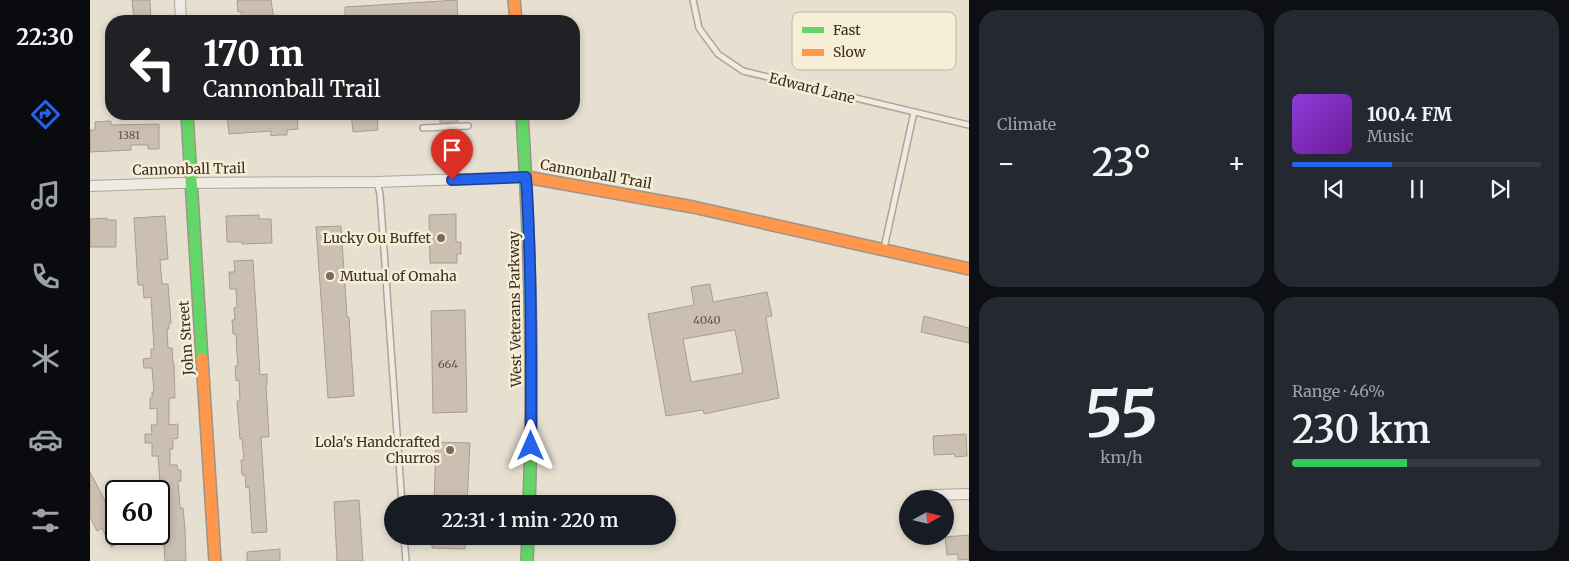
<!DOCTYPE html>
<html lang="en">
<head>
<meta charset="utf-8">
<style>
	:root { --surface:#171b24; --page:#242831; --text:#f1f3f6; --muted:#9ea1a6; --line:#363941; --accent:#2563eb }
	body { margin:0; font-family:Merriweather,serif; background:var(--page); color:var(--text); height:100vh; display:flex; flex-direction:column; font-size:19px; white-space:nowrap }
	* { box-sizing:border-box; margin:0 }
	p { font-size:16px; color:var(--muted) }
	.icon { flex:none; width:28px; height:28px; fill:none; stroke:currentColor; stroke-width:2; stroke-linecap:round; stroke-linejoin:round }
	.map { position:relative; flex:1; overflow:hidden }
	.panel { display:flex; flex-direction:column; gap:10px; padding:10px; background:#0d0f14; width:600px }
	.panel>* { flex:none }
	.top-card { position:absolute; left:15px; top:15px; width:475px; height:105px; border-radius:20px; box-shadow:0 2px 8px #0003; background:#202124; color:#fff; overflow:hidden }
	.needle { width:32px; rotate:82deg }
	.buttons { position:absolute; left:809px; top:490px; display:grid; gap:10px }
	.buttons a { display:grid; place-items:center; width:55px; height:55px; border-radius:50%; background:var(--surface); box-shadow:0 2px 8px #0003; font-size:25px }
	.speed { position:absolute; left:15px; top:480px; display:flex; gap:10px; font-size:25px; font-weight:700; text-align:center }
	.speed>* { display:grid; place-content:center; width:65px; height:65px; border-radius:50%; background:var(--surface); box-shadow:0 2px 8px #0003; line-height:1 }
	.speed .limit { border:2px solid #111; border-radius:8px; background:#fff; color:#111 }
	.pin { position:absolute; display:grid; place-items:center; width:42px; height:42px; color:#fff; margin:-51px -21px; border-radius:50% 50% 50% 0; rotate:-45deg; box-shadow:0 0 5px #0007 }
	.pin .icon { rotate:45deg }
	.me { position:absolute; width:55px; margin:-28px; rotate:0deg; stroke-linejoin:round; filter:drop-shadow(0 0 4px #0008) }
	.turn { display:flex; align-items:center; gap:18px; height:105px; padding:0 15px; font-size:22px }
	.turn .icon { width:65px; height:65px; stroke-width:2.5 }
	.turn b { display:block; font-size:35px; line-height:42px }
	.big { font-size:38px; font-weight:600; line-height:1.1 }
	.panel .card { flex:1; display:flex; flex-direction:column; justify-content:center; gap:8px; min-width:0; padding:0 18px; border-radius:20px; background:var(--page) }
	.panel .dial { align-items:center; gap:0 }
	.dial b { font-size:65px; line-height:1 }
	.song { display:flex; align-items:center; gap:15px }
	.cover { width:60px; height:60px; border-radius:8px; background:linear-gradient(135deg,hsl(270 70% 55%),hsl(280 70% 35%)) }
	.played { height:5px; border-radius:2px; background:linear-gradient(90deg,var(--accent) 40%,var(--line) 40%) }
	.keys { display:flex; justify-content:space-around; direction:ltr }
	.heat { display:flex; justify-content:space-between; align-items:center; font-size:28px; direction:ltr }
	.charge { height:8px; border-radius:4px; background:linear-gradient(90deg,#34c759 46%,var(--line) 0) }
	.panel .tiles { flex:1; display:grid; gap:10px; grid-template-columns:repeat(2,1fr) }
	.trip { position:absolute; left:294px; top:495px; width:292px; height:50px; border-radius:25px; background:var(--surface); box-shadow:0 2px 8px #0003; font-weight:600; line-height:50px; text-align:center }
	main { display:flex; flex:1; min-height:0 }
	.dock { display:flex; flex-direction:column; width:90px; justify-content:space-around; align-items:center; background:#090b0e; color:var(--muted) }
	.dock .icon { width:35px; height:35px }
	.dock .current { color:var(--accent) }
	.dock b { font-size:22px; color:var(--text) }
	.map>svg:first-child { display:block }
</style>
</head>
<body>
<main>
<nav class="dock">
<b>22:30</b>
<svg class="icon current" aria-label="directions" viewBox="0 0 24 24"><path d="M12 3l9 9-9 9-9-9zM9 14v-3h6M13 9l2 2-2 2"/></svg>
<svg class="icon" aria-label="music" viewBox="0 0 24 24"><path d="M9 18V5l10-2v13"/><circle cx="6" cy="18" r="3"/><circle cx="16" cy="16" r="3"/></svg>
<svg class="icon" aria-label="phone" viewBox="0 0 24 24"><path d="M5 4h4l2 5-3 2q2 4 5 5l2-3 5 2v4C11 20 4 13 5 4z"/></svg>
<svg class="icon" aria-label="climate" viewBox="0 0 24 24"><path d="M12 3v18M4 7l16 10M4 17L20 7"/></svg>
<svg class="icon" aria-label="car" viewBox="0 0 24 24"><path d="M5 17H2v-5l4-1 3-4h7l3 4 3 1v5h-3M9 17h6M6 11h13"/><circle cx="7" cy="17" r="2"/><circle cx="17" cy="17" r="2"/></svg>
<svg class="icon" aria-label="filters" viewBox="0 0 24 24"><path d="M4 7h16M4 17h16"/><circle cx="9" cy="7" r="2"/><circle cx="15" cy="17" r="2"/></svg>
</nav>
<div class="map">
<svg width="879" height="561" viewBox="0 0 879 561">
	<rect width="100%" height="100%" fill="#e7e0d1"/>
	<g fill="#cbbfb2" stroke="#a89c90" fill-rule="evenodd">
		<path d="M42 0H60L61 21H48V19L44 20Z"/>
		<path d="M150 0H181L184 21H152L151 11 148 12 147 1Z"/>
		<path d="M367 0 368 21H255V7Z"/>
		<path d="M137 114H207L208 129 197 130V135H188L181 136V131L139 134Z"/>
		<path d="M261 114H287L288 130 263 132Z"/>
		<path d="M350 114H367L368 122 350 123Z"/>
		<path d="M21 121V125L69 124V149H58V145H41V150L0 152V130H5V122Z"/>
		<path d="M366 214V242H371V254H367V263H340L339 215Z"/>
		<path d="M169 215V219H181L182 243 152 244V242H137L136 216Z"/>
		<path d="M75 216 78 259 70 260 72 284H78L81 323 79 324V329H77L78 348H82L83 364H84L85 398H79V425L88 424V438L83 439V449H80V465H87L88 470H91V481H88L90 508H93L95 530 96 561H75L72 515 80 514 79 497H73V492L67 491V483H70L68 456H62V443H55V434H62L61 425H67V408L60 409V398H62V392H64L62 368H54L53 359 61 358V349H64L61 297 54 298 53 285H48L44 218Z"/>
		<path d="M17 218V220H26V247H0V219Z"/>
		<path d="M251 226 257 317H259L264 396 238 398 226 227Z"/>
		<path d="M163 260 170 375 177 374V385H176L179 437H171L177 532 162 533 159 487 156 488 155 475H152L151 460H154L152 438 150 439 147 401H150L149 380 146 381 145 366H148L147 354 146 334H143L142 320H145L144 308 147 307 146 289H140L139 272H145L144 261Z"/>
		<path d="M620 284 623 302 677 292 682 316 676 317 689 398 614 414 613 410 576 416 558 314 604 305 601 287ZM645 330 653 373 601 382 593 339Z"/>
		<path d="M375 310 377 412 343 413 341 311Z"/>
		<path d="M834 316 879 328V343L831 332Z"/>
		<path d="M876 434 877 456 865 457 864 454 844 455 843 436Z"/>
		<path d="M346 442 380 443 377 504H344Z"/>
		<path d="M0 472 26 522V534H30L33 541 21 547 12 528 7 531 0 517Z"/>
		<path d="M269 500 273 561H247L244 502Z"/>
		<path d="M879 535V559L868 560V554L857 555 855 537Z"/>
		<path d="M342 536H376L375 549 342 548Z"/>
		<path d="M190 549V561H157V552Z"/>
	</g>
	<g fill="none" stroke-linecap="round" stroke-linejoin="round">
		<g stroke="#ada599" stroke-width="8">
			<g id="lane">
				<path d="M603 0 609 28 628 54 653 71 879 125"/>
				<path d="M333 128 378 126"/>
				<path d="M287 182 290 194 312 504"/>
				<path d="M794 248 824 112"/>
				<path d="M314 536 316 561"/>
			</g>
		</g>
		<g stroke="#ada599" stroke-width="12">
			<g id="street">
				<path d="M90 0 91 21"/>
				<path d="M0 186 87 183 287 182 436 177"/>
				<path d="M842 495 879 494"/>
			</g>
		</g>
		<g stroke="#9c958a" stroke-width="14">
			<g id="fast">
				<path d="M97 114 112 359"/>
				<path d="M432 114C440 244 444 374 439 504"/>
				<path d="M437 561 438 536"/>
			</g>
		</g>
		<g stroke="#9c958a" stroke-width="14">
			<g id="slow">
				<path d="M424 0 426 21"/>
				<path d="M436 177 603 207 879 269"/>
				<path d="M112 359 125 561"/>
			</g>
		</g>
		<use href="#lane" stroke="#efebe3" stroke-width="5"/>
		<use href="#street" stroke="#efebe3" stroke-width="10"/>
		<use href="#fast" stroke="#63d668" stroke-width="11"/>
		<use href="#slow" stroke="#ff974d" stroke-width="11"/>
	</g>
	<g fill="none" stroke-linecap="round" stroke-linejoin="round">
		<g stroke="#184099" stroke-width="12">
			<path id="route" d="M362 180 436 177C442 267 441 357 441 446"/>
		</g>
		<use href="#route" stroke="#2563eb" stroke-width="9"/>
	</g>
	<g fill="#786c5e" stroke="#f7eed8" stroke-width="2">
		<circle cx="351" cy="238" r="5"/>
		<circle cx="240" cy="276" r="5"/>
		<circle cx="360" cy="450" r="5"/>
	</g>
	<g text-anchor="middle" stroke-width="5" stroke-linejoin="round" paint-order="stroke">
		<g font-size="11" fill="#605244">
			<text x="39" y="139">1381</text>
			<text x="617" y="324">4040</text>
			<text x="358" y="368">664</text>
		</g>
		<g font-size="14" fill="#3d2e20" stroke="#f7eed8">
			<text transform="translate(722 88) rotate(14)" y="5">Edward Lane</text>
			<text transform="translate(99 169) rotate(-1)" y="5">Cannonball Trail</text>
			<text transform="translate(506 174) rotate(10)" y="5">Cannonball Trail</text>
			<text transform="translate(425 309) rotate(-91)" y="5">West Veterans Parkway</text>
			<text transform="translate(96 338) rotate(-94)" y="5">John Street</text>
		</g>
		<g font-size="14" fill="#3d2e20" stroke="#f7eed8" text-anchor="end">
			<text x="341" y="243">Lucky Ou Buffet</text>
			<text x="250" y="281" text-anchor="start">Mutual of Omaha</text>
			<text x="350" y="447">Lola's Handcrafted<tspan x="350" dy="16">Churros</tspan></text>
		</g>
	</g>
	<rect x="702" y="12" width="164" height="58" rx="8" fill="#f7eed8" stroke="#bfb4a1" stroke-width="1"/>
	<rect x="712" y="27" width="22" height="6" fill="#63d668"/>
	<rect x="712" y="49" width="22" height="7" fill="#ff974d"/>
	<g font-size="14" fill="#3d2e20">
		<text x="743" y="35">Fast</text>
		<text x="743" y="57">Slow</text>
	</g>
</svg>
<div class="buttons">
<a><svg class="needle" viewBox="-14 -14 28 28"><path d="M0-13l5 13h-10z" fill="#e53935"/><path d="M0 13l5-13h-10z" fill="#9ea1a6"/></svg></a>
</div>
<div class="speed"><div class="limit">60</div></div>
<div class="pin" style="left:362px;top:180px;background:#d93025"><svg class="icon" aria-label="arrive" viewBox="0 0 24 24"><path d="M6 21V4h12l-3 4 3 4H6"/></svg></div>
<svg class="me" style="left:441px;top:446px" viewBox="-20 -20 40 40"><path d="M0-17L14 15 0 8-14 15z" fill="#2563eb" stroke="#fff" stroke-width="4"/></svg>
<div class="trip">22:31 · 1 min · 220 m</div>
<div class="top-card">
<div class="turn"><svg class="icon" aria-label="left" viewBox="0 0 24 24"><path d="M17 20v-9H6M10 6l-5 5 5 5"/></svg><div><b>170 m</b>Cannonball Trail</div></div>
</div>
</div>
<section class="panel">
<div class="tiles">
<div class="card"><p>Climate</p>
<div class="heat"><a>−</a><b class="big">23°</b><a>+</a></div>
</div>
<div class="card">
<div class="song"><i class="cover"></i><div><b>100.4 FM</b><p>Music</p></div></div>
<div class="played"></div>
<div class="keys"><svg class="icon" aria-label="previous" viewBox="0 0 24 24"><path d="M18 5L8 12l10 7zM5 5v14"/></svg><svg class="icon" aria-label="pause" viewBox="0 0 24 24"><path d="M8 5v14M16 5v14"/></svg><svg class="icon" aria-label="next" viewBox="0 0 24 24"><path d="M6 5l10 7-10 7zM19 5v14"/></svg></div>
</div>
<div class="card dial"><b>55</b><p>km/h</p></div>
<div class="card"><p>Range · 46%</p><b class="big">230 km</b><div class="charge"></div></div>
</div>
</section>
</main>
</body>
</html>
